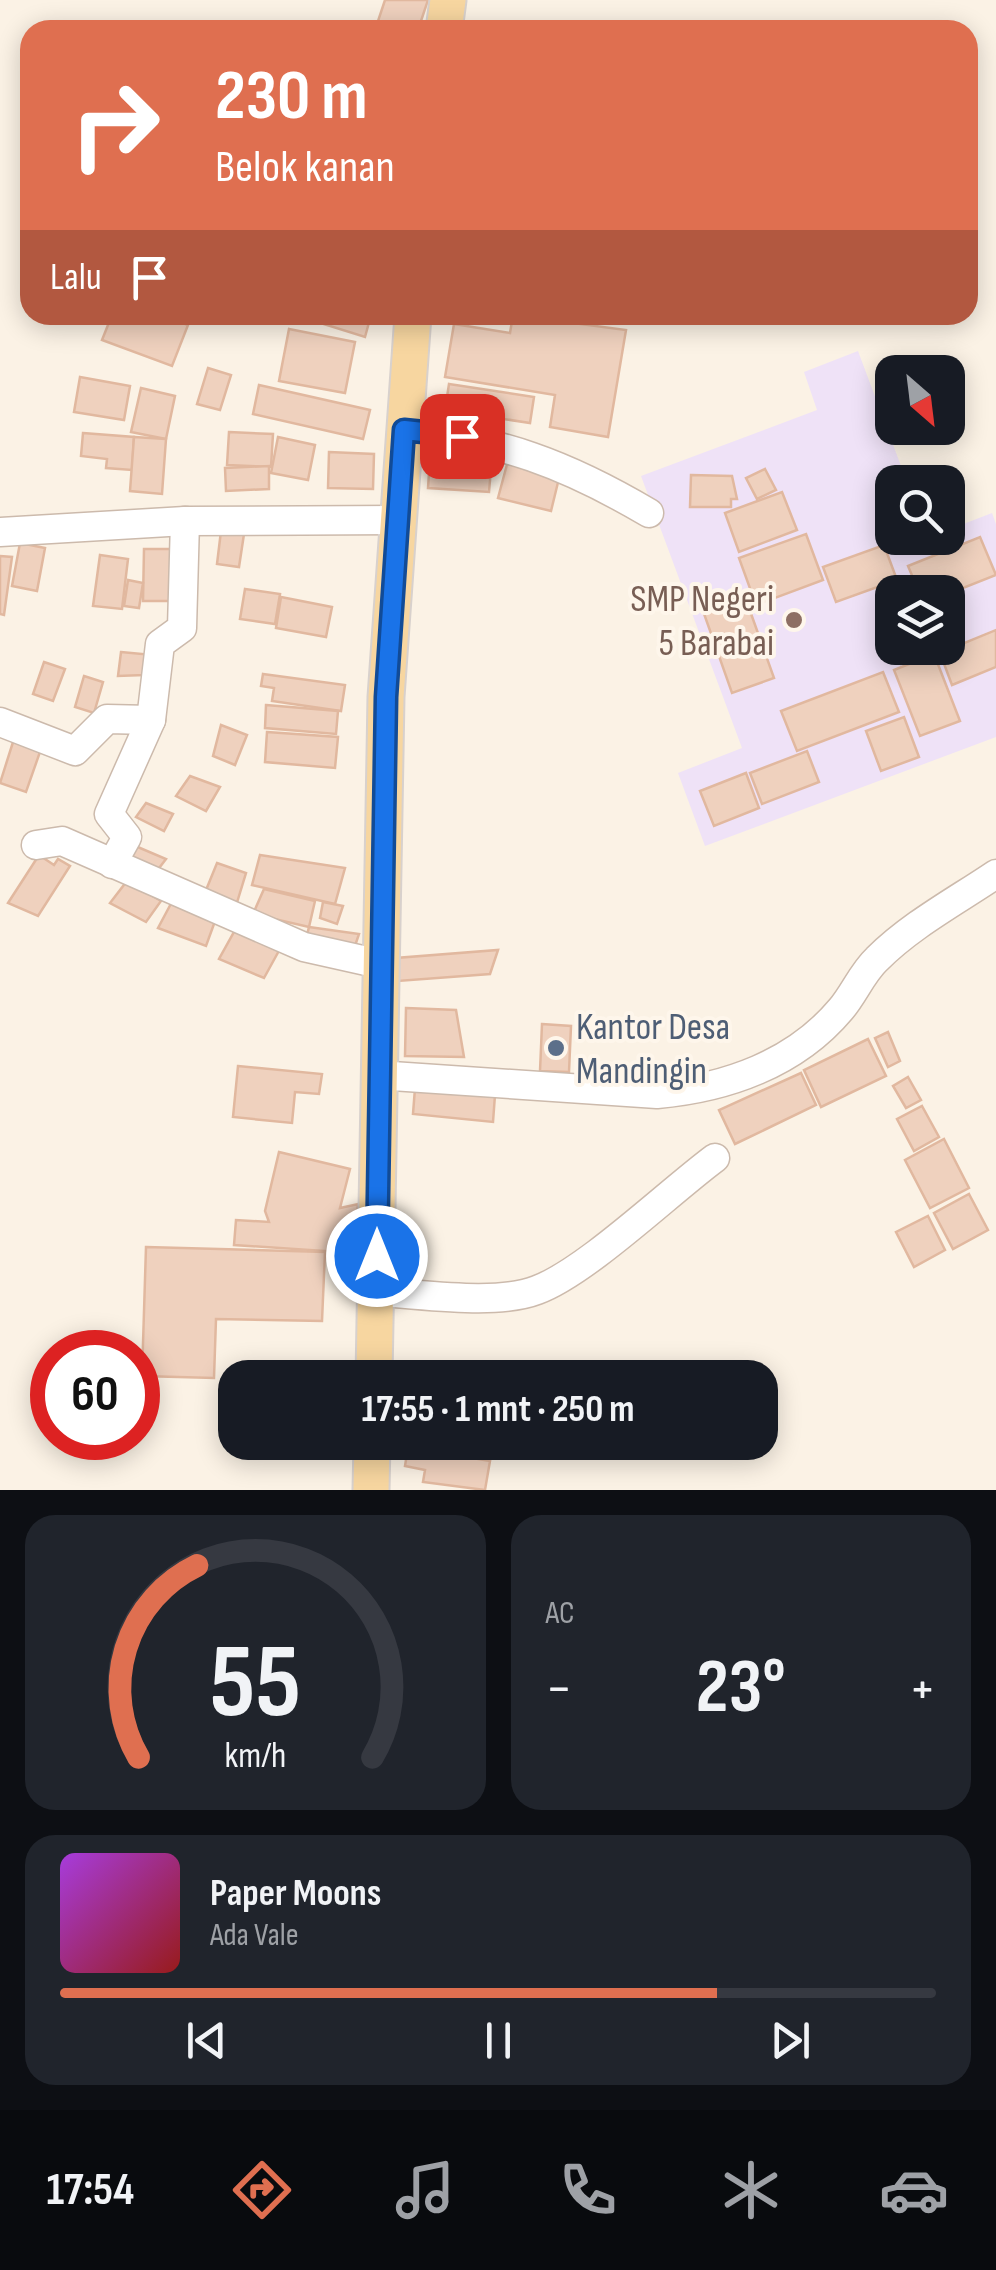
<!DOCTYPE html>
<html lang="id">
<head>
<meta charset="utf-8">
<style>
	:root { --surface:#171b24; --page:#20242c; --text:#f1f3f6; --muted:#9ea1a6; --line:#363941; --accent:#df6f50 }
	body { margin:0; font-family:"Sofia Sans Condensed",sans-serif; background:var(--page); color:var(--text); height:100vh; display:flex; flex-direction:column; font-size:38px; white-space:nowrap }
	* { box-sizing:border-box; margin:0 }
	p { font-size:32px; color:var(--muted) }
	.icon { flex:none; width:55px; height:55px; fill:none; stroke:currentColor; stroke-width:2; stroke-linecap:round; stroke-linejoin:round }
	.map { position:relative; height:1490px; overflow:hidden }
	.details { display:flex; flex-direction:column; gap:25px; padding:25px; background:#0d0f14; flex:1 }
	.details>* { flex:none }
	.banner { position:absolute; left:20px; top:20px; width:958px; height:305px; border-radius:30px; box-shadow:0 5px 25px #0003; background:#df6f50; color:#fff; overflow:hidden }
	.needle { width:65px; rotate:152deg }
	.tools { position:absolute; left:875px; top:355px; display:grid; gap:20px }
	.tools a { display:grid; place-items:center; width:90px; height:90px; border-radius:20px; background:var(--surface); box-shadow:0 5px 25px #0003; font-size:50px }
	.speed { position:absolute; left:30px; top:1330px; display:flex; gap:20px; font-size:50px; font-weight:700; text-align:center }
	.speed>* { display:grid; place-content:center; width:130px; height:130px; border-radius:50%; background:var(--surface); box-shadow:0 5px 25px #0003; line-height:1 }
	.speed .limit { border:15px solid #d22; background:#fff; color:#111 }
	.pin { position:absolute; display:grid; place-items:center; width:85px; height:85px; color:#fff; margin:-42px; border-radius:20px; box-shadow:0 5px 15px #0006 }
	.me { position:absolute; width:110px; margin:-55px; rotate:0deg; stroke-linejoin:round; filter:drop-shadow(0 0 8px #0008) }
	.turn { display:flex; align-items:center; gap:35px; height:210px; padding:0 30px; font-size:45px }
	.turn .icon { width:130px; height:130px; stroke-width:2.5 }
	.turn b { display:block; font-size:70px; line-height:85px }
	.then { display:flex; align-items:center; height:95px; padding:0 30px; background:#0003; gap:20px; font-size:38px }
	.big { font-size:75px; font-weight:700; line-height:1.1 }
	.details .card { flex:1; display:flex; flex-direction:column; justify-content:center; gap:15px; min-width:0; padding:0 35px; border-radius:30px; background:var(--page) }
	.details .dial { align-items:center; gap:0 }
	.dial svg { height:260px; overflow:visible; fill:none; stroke:var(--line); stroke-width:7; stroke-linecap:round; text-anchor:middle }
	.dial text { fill:var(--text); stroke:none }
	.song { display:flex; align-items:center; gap:30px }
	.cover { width:120px; height:120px; border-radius:15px; background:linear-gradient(135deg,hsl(280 70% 55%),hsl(0 70% 35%)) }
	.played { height:10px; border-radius:5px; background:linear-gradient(90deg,var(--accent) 75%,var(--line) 75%) }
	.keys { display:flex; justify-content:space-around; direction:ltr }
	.heat { display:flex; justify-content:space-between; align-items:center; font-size:55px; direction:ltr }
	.details .tiles { flex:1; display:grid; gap:25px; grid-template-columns:1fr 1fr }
	.card:last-child { grid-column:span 2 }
	.trip { position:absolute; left:218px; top:1360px; width:560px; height:100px; border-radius:30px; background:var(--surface); box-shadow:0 5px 25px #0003; font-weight:700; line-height:100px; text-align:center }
	.menu { display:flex; height:160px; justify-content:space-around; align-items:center; background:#090b0e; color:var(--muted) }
	.menu .icon { width:70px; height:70px }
	.menu .active { color:var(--accent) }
	.menu b { font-size:45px; color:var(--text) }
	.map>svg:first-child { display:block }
</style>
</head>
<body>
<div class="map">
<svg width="996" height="1490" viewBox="0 0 996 1490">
	<rect width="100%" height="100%" fill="#fbf2e5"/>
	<path fill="#efe2f7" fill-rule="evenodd" d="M858 351 907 482H892V538H948V530L992 513 996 524V737L705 846 678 773 742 748 641 476 817 410 804 372ZM892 592H948V648H892Z"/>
	<g fill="#efd1be" stroke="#e1b89f" stroke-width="2.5">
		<path d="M385 0H428L418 30 376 27Z"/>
		<path d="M112 315H162L188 325 172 366 102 340Z"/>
		<path d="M295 315H371L365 337Z"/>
		<path d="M513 315 626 330 608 437 550 427 555 395 445 377 454 324 510 333Z"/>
		<path d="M289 329 355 342 345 393 279 381Z"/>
		<path d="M208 368 231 375 220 410 197 404Z"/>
		<path d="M80 377 130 386 124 420 74 412Z"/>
		<path d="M449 384 534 397 530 423 445 410Z"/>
		<path d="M259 385 370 410 363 439 253 414Z"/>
		<path d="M141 388 175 396 166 439 131 432Z"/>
		<path d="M229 432 273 434 271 467 227 465Z"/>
		<path d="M83 433 134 437 132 470 106 468 107 459 81 456Z"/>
		<path d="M134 437 166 439 162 494 130 491Z"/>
		<path d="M278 437 315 445 308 480 271 473Z"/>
		<path d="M431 442 444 443V454L492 457 489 492 428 488Z"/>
		<path d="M329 452 374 454 373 489 328 488Z"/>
		<path d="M509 457 561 470 551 511 498 498Z"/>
		<path d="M269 466V489L226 491 225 468Z"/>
		<path d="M765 469 776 490 757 499 746 478Z"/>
		<path d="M691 475 732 476 737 499H731V507H690Z"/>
		<path d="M782 492 797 530 739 552 725 513Z"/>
		<path d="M221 531 244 534 239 567 217 564Z"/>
		<path d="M806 534 823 580 756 605 739 558Z"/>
		<path d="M980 537 996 575 948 594 919 592 908 566Z"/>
		<path d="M20 543 45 548 37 591 12 586Z"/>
		<path d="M884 545 897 580 836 602 823 567Z"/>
		<path d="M144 549H175L174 601H143Z"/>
		<path d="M100 555 128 559 122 609 93 606Z"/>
		<path d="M0 556 12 557 4 615 0 614Z"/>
		<path d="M128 580 143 583 139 608 124 606Z"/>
		<path d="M245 589 280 594 275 624 240 619Z"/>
		<path d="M744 594 774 678 732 693 702 608Z"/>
		<path d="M281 597 332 607 326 637 276 628Z"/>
		<path d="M996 630V667L952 685 940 653Z"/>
		<path d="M895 648H936L937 650 901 664Z"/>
		<path d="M121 652 153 655 144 675 118 676Z"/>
		<path d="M934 654 960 721 920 736 894 670Z"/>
		<path d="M44 662 65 669 53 701 33 694Z"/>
		<path d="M883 672 899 712 797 751 781 711Z"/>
		<path d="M263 674 345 685 341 711 272 701 274 688 261 686Z"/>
		<path d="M84 676 103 682 94 713 75 707Z"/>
		<path d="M266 705 338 711 336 734 265 728Z"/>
		<path d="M904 717 919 757 881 771 866 731Z"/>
		<path d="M221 725 247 735 235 765 213 756Z"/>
		<path d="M267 732 338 737 335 768 265 762Z"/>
		<path d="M14 739 41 749 26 792 0 783Z"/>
		<path d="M807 751 819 782 762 804 750 773Z"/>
		<path d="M746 773 759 808 714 826 700 791Z"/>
		<path d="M190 776 220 787 206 811 176 796Z"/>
		<path d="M146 803 173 814 164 831 136 817Z"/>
		<path d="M126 842 166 859 153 876 116 863Z"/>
		<path d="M39 855 54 865 58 859 70 866 38 916 8 903Z"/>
		<path d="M260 855 345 868 335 904 252 885Z"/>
		<path d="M217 863 246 873 235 909 202 900Z"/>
		<path d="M127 881 161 901 146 922 110 903Z"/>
		<path d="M264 889 315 901 309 927 253 914Z"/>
		<path d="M174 898 218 913 206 946 158 928Z"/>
		<path d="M323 902 343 906 337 924 320 918Z"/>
		<path d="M239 923 281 947 264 978 219 959Z"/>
		<path d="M309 927 359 934 353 952 304 947Z"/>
		<path d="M498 950 490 974 398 981 396 958Z"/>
		<path d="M406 1008 456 1010 464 1057 405 1056Z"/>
		<path d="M542 1024 571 1026 569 1072 540 1071Z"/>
		<path d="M888 1032 900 1061 888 1067 875 1038Z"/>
		<path d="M868 1039 886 1076 821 1107 804 1070Z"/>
		<path d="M238 1066 322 1074 319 1094 295 1092 292 1123 233 1117Z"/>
		<path d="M801 1073 816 1105 735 1144 719 1110Z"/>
		<path d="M908 1077 921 1100 906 1108 893 1086Z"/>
		<path d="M415 1088 495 1095 493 1122 413 1114Z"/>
		<path d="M922 1106 939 1137 914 1151 897 1119Z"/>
		<path d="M944 1139 969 1188 930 1208 905 1160Z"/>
		<path d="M279 1152 350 1169 340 1208 358 1204 354 1253 234 1245 236 1220 269 1222 265 1211Z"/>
		<path d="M969 1194 988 1230 953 1249 934 1213Z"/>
		<path d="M928 1216 945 1250 914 1267 896 1232Z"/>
		<path d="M146 1247 325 1252 322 1321 216 1319 214 1378 142 1376Z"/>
		<path d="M408 1447 490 1461 485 1490 423 1482 425 1470 405 1466Z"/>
	</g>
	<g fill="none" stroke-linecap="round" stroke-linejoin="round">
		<g stroke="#ccbaac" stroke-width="31">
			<g id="minor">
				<path d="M404 430C501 440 566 464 649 513"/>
				<path d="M0 532 185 521 399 520"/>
				<path d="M0 722 75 751 107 719 151 720"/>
				<path d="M36 845 62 841 304 947 380 964"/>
				<path d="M112 864 127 837 109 814 151 720 160 644 182 628 185 521"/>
				<path d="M377 1075 657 1094C726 1088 795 1064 841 1009 854 994 862 973 877 959 911 925 956 901 996 874"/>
				<path d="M377 1292C422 1294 496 1306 537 1290 586 1272 669 1192 715 1158"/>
			</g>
		</g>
		<g stroke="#d8d1cd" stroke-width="39">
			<g id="major">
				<path d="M444 30 448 0"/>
				<path d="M374 1378 386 697 413 315"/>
				<path d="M371 1490 372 1442"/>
			</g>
		</g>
		<use href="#minor" stroke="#fff" stroke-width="28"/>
		<use href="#major" stroke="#f7d6a0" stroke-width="35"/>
	</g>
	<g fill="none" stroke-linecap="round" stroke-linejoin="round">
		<g stroke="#114b97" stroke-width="25">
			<path id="route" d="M377 1256 386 697 404 430 462 436"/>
		</g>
		<use href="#route" stroke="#1a73e8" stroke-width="18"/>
	</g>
	<circle fill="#8d6e63" stroke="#fef6eb" stroke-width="4" cx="794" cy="620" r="10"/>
	<circle fill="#5c6f8a" stroke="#fef6eb" stroke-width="4" cx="556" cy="1048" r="10"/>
	<g text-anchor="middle" stroke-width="8" stroke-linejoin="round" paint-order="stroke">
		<g font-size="38" fill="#785e54" stroke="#fef6eb" text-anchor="end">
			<text x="774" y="611">SMP Negeri<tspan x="774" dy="44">5 Barabai</tspan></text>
		</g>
		<g font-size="38" fill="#4e5e75" stroke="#fef6eb" text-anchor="start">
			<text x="576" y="1039">Kantor Desa<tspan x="576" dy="44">Mandingin</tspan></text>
		</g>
	</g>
</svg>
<div class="tools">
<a><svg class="needle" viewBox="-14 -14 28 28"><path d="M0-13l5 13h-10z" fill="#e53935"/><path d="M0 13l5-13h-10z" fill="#9ea1a6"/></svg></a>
<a><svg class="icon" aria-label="search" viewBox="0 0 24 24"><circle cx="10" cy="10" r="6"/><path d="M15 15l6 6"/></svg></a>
<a><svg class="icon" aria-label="layers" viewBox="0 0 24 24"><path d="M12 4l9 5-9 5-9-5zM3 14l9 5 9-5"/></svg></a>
</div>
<div class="speed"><div class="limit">60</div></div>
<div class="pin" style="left:462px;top:436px;background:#d93025"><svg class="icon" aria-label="arrive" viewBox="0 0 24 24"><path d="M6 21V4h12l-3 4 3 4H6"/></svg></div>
<svg class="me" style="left:377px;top:1256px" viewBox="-20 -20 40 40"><circle r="17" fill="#1a73e8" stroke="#fff" stroke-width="3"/><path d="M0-11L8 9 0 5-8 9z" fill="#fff"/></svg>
<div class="trip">17:55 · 1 mnt · 250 m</div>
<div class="banner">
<div class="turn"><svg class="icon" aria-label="right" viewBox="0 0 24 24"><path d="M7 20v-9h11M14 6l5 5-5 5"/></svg><div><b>230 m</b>Belok kanan</div></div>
<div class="then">Lalu<svg class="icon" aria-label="arrive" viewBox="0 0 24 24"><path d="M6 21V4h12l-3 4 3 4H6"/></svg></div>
</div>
</div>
<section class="details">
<div class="tiles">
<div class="card dial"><svg viewBox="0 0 100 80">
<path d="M14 69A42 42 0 1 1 86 69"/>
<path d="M14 69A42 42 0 0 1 32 10" stroke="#df6f50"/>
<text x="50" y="56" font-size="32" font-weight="700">55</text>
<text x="50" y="72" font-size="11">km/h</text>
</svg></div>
<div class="card"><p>AC</p>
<div class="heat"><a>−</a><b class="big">23°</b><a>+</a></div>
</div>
<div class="card">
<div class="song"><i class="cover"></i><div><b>Paper Moons</b><p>Ada Vale</p></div></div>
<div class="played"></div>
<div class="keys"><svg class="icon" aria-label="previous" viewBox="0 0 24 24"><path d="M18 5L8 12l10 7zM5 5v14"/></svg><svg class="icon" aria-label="pause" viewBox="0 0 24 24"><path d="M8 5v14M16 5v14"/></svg><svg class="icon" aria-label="next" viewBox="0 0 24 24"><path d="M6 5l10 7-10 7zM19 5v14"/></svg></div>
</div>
</div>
</section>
<nav class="menu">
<b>17:54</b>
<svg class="icon active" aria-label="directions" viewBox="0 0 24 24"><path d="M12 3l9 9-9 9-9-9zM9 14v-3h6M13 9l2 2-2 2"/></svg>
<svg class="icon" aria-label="music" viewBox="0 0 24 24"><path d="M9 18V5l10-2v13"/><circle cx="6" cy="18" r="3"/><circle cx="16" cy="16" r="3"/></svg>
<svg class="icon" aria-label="phone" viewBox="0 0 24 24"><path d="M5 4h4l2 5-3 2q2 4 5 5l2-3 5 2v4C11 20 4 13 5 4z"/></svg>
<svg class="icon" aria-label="climate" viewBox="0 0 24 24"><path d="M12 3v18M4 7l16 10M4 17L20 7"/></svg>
<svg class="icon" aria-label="car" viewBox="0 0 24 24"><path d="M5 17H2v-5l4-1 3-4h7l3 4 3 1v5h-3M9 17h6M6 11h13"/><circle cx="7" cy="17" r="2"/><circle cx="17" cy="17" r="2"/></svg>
</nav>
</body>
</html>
